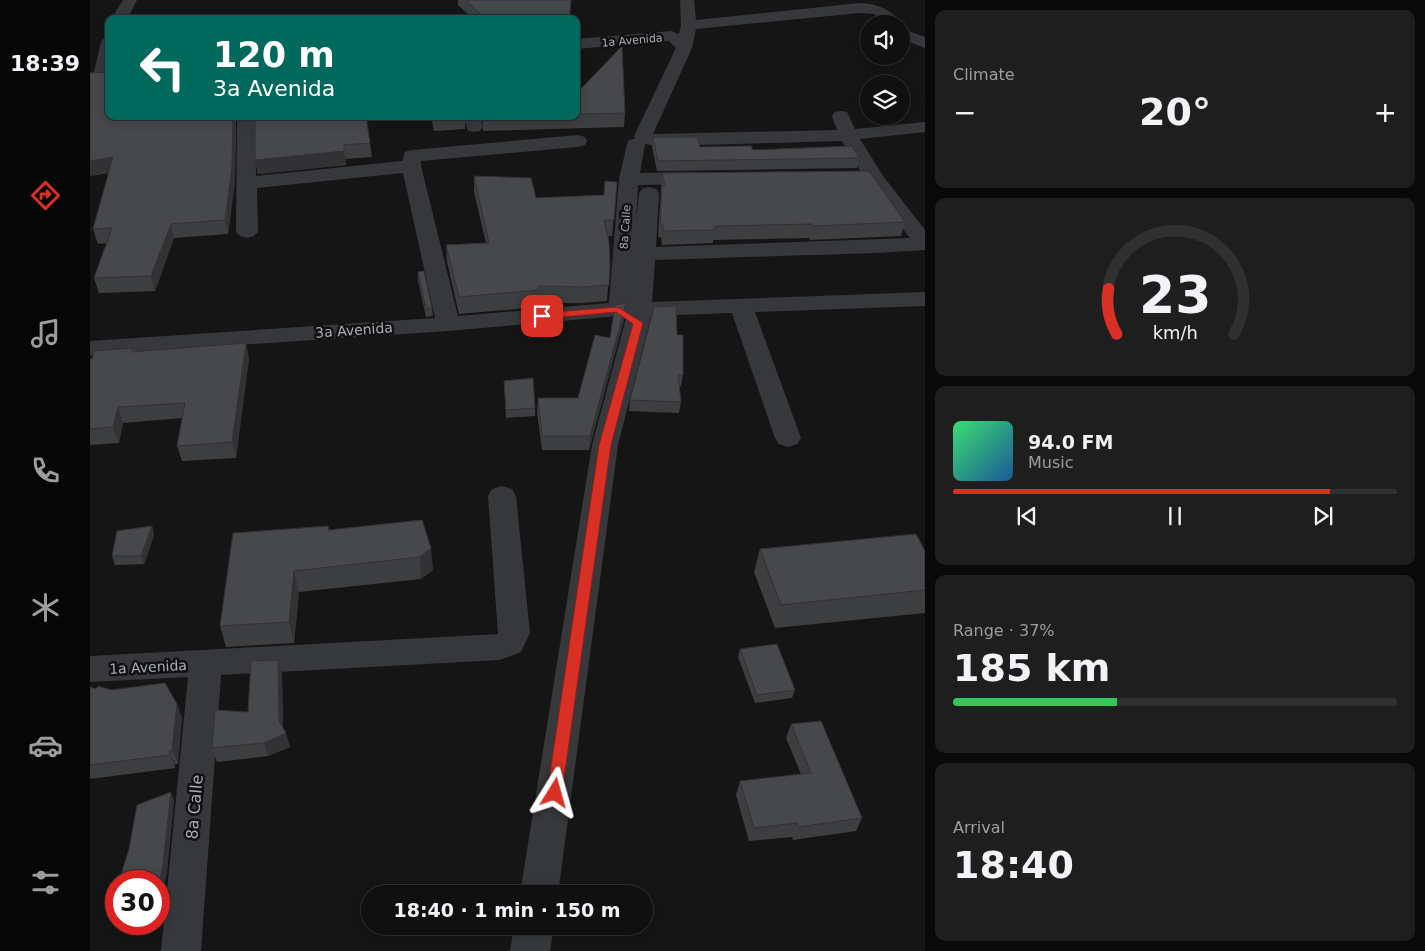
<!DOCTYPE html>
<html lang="en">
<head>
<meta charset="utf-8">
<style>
	:root { --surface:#101010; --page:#1e1e1e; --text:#f1f3f6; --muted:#9c9d9f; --line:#303030; --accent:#d93025 }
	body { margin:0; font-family:"DejaVu Sans",sans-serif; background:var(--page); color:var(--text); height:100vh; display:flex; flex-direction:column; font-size:19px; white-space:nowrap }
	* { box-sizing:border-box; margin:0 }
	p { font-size:16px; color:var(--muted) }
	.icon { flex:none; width:28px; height:28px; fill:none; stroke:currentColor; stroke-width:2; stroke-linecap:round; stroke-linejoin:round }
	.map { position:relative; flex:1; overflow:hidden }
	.sheet { display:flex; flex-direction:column; gap:10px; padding:10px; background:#090909; width:500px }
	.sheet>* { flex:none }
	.hud { position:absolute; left:15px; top:15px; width:475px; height:105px; border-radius:10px; box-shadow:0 2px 12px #0003,0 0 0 1px var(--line); background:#00695c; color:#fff; overflow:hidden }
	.controls { position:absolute; left:770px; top:15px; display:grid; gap:10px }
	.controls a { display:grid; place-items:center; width:50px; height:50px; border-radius:50%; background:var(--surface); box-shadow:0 2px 12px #0003,0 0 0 1px var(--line); font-size:25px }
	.speed { position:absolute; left:15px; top:870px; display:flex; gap:10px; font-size:25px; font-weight:700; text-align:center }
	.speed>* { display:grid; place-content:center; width:65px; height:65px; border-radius:50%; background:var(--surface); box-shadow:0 2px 12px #0003,0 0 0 1px var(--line); line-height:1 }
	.speed .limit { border:8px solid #d22; background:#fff; color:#111 }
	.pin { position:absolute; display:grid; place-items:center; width:42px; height:42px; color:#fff; margin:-21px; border-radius:10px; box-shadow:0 2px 8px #0006 }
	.me { position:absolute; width:55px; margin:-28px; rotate:8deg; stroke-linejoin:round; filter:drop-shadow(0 0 4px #0008) }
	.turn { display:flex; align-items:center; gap:18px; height:105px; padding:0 25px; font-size:22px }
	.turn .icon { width:65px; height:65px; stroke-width:2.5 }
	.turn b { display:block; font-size:35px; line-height:42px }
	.big { font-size:38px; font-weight:600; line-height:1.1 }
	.sheet .card { flex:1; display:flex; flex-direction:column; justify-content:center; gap:8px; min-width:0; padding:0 18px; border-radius:10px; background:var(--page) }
	.sheet .dial { align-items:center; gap:0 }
	.dial svg { height:130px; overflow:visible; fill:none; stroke:var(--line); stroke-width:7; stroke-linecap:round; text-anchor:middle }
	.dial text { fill:var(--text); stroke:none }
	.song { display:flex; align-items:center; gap:15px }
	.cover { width:60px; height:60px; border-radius:8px; background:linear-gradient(135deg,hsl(140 70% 55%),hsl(210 70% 35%)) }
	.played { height:5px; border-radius:2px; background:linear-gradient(90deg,var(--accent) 85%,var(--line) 85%) }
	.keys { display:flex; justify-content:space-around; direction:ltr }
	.heat { display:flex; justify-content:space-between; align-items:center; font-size:28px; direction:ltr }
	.charge { height:8px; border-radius:4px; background:linear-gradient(90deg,#34c759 37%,var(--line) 0) }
	.trip { position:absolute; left:271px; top:885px; width:292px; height:50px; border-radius:25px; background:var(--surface); box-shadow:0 2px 12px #0003,0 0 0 1px var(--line); font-weight:600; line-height:50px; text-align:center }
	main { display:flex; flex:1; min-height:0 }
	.menu { display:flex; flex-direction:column; width:90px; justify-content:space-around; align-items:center; background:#060606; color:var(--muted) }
	.menu .icon { width:35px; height:35px }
	.menu .selected { color:var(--accent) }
	.menu b { font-size:22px; color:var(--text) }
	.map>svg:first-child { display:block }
</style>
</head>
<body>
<main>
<nav class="menu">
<b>18:39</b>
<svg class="icon selected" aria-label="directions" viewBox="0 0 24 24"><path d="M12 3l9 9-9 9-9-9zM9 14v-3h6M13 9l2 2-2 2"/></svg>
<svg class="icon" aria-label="music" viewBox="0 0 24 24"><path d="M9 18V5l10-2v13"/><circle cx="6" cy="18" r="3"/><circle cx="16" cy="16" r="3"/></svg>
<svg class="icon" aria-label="phone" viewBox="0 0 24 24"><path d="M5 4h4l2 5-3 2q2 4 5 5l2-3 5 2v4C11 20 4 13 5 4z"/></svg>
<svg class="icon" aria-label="climate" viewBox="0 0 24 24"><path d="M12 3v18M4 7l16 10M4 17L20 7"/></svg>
<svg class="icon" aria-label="car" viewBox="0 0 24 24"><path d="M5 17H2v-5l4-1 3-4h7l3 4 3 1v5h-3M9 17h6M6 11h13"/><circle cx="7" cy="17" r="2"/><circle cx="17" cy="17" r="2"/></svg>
<svg class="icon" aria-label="filters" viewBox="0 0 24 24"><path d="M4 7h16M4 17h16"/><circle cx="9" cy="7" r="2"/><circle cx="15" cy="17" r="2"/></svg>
</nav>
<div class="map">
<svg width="835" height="951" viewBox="0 0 835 951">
	<rect width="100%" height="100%" fill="#151516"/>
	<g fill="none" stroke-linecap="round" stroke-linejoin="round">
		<g fill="#36383b" fill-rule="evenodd">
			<path d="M33 0H47L37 19H21Z"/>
			<path d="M590 0H604L606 20 770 3C788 4 801 9 812 24L811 25 796 24 784 14 770 13 606 29 602 48 563 134 747 130 742 116 745 112 751 111 757 112 765 129 835 122V132L770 139 793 176 835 230V250L786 253 565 260 562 302 835 292V306L665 312 711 438 707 444 698 447 689 444 685 438 642 313 561 316 528 445 468 894H430L502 445 538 311 536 314 528 316 358 331 0 355V341L345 318 313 173 167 188 168 232 164 236 157 238 150 236 146 232 147 116H165L166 176 312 161 315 152 322 150 488 135 495 137 497 141 495 145 488 147 331 161V166L368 316 519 303 529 179 537 144 539 140 545 139 544 136 586 48 579 41 486 49V39L581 31 589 34 591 25ZM752 141 776 180 820 238 566 247 569 193 566 189 559 187 552 189 549 193 546 223 548 185 610 184 617 182 620 178 617 174 610 172 550 173 555 144 571 146Z"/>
			<path d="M811 28 835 37V48L811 39Z"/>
			<path d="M19 37V77L11 81 5 80 3 76 11 42 13 39Z"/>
			<path d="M373 116H391L393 127 390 131 384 132 378 131Z"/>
			<path d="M412 486 422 489 426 496 440 633 431 652 410 660 131 675 111 951H71L98 677 0 682V656L408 634 398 496 402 489Z"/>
			<path d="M424 926H464L460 951H420Z"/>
		</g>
	</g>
	<g fill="#3d3e40">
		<path d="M368 0H481L480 19H383L368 5Z"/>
		<path d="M0 73 19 116H146L145 180 138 234 84 238 65 291 9 293 4 278 17 243 8 244 3 229 19 173 0 176Z"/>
		<path d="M486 94 535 113 534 127 393 131V116H486Z"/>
		<path d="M165 116 280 143 282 157 255 159 256 165 168 174 165 160Z"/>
		<path d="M341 116H375V129L344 131Z"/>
		<path d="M563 137 610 147 769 158 767 168 567 171 562 147Z"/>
		<path d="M572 173 815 222 811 236 720 240 719 238 623 240V243L572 245 571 237H568Z"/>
		<path d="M384 176 446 198 514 195 527 182 522 236H517L520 263 517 301 492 303H449V307L369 314 357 262 356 245 396 243 384 192Z"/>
		<path d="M328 272 342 308 343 316 336 317 328 280Z"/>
		<path d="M536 303 535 316 499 450H452L447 412 448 398H488L520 338Z"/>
		<path d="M587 335 593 375 591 386H589L591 402 589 413 539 411 540 400Z"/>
		<path d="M42 348 43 351 159 358 146 458 92 461 87 446 92 418 33 423 29 443 0 445V359Z"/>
		<path d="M414 381 445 408V416L416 418Z"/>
		<path d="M332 520 343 570 331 579 209 592 204 643 136 647 130 626 239 530Z"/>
		<path d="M62 526 64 535 54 564 25 565 22 556Z"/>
		<path d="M670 549 835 551V613L685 628 664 572Z"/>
		<path d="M650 649 705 690 702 698 665 703 648 657Z"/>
		<path d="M192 674 193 727 200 747 178 756 127 762 122 748 158 712Z"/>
		<path d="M0 687 92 717 88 764H85V768L0 779Z"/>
		<path d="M701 724 772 818 766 831 703 840 702 837 659 841 646 795 650 781 711 774 696 738Z"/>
		<path d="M84 800 77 871 73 892H69V881Z"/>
	</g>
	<g fill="#323234">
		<path d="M143 116H146L145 180 138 234 135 220Z"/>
		<path d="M254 151 256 165 168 174 165 160Z"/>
		<path d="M23 157 27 171 0 176V161Z"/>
		<path d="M81 224 84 238 65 291 61 276Z"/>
		<path d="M536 303 535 316 499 450 500 436Z"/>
		<path d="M156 343 159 358 146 458 142 442Z"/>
		<path d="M28 407 33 423 29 443 23 427Z"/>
		<path d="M62 526 64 535 54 564 51 556Z"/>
		<path d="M341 548 343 570 331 579 330 557Z"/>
		<path d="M204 571 209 592 204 643 199 622Z"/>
		<path d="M188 660 192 674 193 735 196 733 200 747 178 756 174 743Z"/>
		<path d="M87 704 92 717 88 764 82 750Z"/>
		<path d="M79 751 85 764V768L80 755Z"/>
		<path d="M81 792 84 800 77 871 73 892 69 885Z"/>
	</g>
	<g fill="#47484b" stroke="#323234">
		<path d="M376 0H481L479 19H395Z"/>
		<path d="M532 46 535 113 486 114V94Z"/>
		<path d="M19 72V116H143L142 166 135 220 81 224 61 276 4 278 22 228 3 229 23 157 0 161V73Z"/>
		<path d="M165 116H276L280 143 254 145V151L165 160Z"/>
		<path d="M344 116H360L344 117Z"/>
		<path d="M394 116H429L393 117Z"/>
		<path d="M563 137H607L610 147 661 146 663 150 762 146 769 158 568 161Z"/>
		<path d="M779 171 815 222 723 226 722 224 625 226V230L573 231V224H570L572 186H575L572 173Z"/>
		<path d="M384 176 441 178 446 198 514 195 515 181 527 182 524 220H514L519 242 520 263 519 285 493 287 448 286 449 290 369 297 356 245 399 243Z"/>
		<path d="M334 271 342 308 336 309 328 272Z"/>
		<path d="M536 303 500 436H452L448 398H488L505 335 520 338 525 305Z"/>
		<path d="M586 306 587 335H593V375H588L591 402 540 400 564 307Z"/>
		<path d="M156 343 142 442 87 446 95 403 28 407 23 427 0 429V359H2L4 351 42 348V352Z"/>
		<path d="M443 378 445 408 416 410 414 381Z"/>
		<path d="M332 520 341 548 330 557 204 571 199 622 130 626 143 533 238 526 239 530Z"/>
		<path d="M62 526 51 556H22L27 531Z"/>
		<path d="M826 534 835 551V590L691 605 670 549Z"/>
		<path d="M687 644 705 690 667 695 650 649Z"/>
		<path d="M188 660 189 721 196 733 174 743 122 748 125 710 158 712 161 661Z"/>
		<path d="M75 683 87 704 82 750 79 751 80 755 0 765V687L6 689 8 686 21 690Z"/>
		<path d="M731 721 772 818 708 827 707 823 664 828 650 781 721 773 701 724Z"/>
		<path d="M81 792 73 864 69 885V881H29L39 849 47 805Z"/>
	</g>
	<path fill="#d93025" stroke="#8d1f18" d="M528 307 553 323 521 445 472 793 470 798 465 800 460 798 457 793 509 445 543 324 526 312 452 319 448 316 452 313Z"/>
	<g text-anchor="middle" stroke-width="5" stroke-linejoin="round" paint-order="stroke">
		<g font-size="11" fill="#a9adb5" stroke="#101011">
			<text transform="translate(542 40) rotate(-5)" y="4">1a Avenida</text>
			<text transform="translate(535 227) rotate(-86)" y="4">8a Calle</text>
		</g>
		<g font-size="14" fill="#a9adb5" stroke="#101011">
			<text transform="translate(264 330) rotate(-4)" y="5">3a Avenida</text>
			<text transform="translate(58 667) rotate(-3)" y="5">1a Avenida</text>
		</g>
		<g font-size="16" fill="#a9adb5" stroke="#101011">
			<text transform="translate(104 807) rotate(-85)" y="6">8a Calle</text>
		</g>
	</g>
</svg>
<div class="controls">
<a><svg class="icon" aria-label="sound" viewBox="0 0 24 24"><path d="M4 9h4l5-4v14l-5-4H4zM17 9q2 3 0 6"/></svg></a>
<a><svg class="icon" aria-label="layers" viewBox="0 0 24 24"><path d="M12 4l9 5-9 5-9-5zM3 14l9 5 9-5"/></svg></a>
</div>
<div class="speed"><div class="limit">30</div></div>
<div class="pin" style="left:452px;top:316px;background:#d93025"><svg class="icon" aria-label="arrive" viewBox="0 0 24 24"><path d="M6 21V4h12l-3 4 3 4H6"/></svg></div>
<svg class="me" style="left:465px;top:793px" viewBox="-20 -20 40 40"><path d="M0-17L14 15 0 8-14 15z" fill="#d93025" stroke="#fff" stroke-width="4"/></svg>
<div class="trip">18:40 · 1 min · 150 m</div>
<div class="hud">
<div class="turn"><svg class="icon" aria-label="left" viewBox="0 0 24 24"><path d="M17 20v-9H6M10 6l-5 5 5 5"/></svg><div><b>120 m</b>3a Avenida</div></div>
</div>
</div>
<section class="sheet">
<div class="card"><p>Climate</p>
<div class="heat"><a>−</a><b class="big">20°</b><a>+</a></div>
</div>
<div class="card dial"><svg viewBox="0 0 100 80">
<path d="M14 69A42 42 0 1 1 86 69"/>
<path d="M14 69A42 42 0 0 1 9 41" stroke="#d93025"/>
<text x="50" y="56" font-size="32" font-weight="700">23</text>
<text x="50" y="72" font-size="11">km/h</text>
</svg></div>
<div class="card">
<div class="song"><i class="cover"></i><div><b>94.0 FM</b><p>Music</p></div></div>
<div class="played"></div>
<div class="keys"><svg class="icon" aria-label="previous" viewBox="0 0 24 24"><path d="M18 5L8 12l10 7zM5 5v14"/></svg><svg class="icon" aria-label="pause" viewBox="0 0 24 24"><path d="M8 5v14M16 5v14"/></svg><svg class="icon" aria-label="next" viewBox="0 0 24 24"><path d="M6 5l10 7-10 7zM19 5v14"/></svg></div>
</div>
<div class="card"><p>Range · 37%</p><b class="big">185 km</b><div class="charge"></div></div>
<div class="card"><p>Arrival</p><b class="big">18:40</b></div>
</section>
</main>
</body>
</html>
